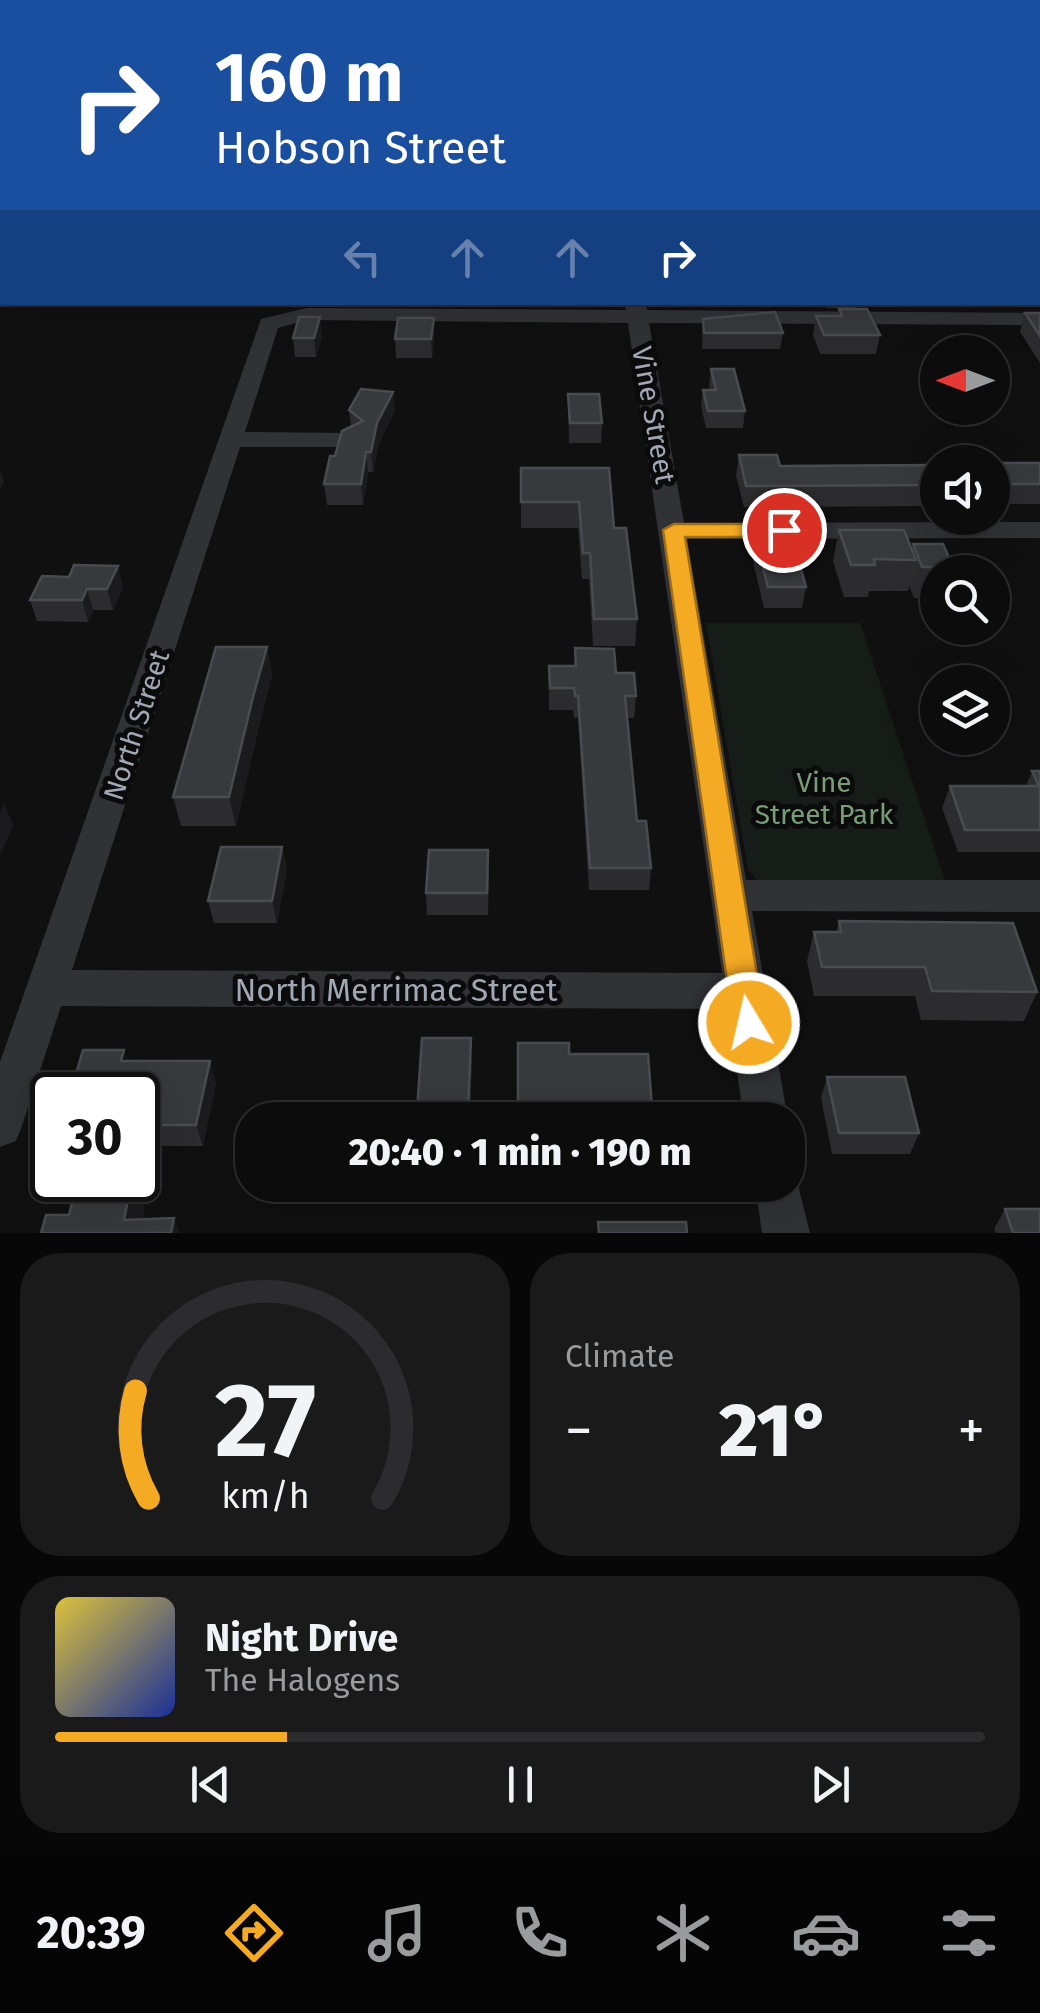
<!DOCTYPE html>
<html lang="en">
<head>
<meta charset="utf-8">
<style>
	:root { --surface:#0c0c0d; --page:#1a1a1b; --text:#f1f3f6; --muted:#9a9b9d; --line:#2c2c2e; --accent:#f5aa24 }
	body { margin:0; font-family:"Fira Sans",sans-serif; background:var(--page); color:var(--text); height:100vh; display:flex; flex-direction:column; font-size:38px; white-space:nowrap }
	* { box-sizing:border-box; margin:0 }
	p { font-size:32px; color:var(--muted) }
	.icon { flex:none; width:55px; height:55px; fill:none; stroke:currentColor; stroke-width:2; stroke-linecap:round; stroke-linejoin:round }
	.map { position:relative; height:1233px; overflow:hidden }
	.drawer { display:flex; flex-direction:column; gap:20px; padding:20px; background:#070707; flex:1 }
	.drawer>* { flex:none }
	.top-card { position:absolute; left:0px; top:0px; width:1040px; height:305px; box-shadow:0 10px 40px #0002,0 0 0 2px var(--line); background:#1a4fa0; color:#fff; overflow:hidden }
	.needle { width:65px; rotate:270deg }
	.buttons { position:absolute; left:920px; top:335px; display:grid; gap:20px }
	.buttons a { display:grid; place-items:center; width:90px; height:90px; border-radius:50%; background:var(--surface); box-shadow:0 10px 40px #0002,0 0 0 2px var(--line); font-size:50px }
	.speed { position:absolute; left:30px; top:1072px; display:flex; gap:20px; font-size:50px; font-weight:700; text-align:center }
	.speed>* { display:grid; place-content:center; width:130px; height:130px; border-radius:50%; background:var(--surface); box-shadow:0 10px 40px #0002,0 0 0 2px var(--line); line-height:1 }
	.speed .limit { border:5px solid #111; border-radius:15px; background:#fff; color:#111 }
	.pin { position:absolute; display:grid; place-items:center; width:85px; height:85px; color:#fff; margin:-42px; border:5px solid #fff; border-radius:50%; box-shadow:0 2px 10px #0007 }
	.me { position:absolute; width:110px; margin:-55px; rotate:351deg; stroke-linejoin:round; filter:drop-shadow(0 0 8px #0008) }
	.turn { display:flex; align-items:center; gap:35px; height:210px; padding:0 50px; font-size:45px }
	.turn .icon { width:130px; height:130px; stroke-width:2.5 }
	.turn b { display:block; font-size:70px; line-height:85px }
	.lanes { display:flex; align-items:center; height:95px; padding:0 50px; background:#0003; justify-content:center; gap:50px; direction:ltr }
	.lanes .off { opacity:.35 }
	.big { font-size:75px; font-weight:800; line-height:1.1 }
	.drawer .widget { flex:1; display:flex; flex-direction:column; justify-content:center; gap:15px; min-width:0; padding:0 35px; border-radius:40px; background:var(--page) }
	.drawer .dial { align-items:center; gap:0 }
	.dial svg { height:260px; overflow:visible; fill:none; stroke:var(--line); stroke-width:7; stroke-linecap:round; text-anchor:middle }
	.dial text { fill:var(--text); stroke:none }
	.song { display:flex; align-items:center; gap:30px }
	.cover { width:120px; height:120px; border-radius:15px; background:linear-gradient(135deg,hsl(50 70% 55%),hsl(230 70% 35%)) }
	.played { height:10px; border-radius:5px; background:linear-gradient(90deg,var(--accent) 25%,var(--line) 25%) }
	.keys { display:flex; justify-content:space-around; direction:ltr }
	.heat { display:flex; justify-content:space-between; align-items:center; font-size:55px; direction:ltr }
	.drawer .tiles { flex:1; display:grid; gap:20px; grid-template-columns:1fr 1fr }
	.widget:last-child { grid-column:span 2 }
	.trip { position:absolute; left:235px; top:1102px; width:570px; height:100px; border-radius:40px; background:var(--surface); box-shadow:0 10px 40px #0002,0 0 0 2px var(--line); font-weight:800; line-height:100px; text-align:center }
	.menu { display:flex; height:160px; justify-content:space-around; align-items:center; background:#050505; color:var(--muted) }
	.menu .icon { width:70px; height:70px }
	.menu .active { color:var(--accent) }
	.menu b { font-size:45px; color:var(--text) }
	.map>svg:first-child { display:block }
</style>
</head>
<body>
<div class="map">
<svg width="1040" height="1233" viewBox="0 0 1040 1233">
	<rect width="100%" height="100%" fill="#101011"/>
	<path fill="#161c17" d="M706 623H860L947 886 759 882 748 870Z"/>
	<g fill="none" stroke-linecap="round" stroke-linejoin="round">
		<g stroke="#262f35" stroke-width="45">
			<path d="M318 2 321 0"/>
			<path d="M0 198 2 197"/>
		</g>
		<g fill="#313236" fill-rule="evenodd">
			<path d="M187 0H219L220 2H189Z"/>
			<path d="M1038 235 1040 236V250L1038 249Z"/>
			<path d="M625 302H646L647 310 1040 313V325L649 323 684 523 1040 522V538L687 539 746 880H1040V912L752 911 788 1120V1122L744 1120 728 1009 61 1006 22 1126 16 1141 0 1147V1062L261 319 307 308 626 310ZM307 320 628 323 722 973 72 970 240 447H349L361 440 349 433 245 432 278 328Z"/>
			<path d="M788 1166 794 1169 810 1233H762L755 1185H788Z"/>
		</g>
		<g stroke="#44464b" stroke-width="5">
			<path id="rail" d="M646 2 652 0"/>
		</g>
		<use href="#rail" stroke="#0b0b0c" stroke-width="4" stroke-dasharray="10" stroke-linecap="butt"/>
	</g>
	<g fill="#2c2c2f">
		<path d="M964 0H1040V10H1038V2H967Z"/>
		<path d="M1038 12 1040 13V42H1038V46H1040V72L1038 70Z"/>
		<path d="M1038 272 1040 276V290L1038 298Z"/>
		<path d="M825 302H856L855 308H827Z"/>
		<path d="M839 309 880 335 876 354H820L813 335 816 316H838Z"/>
		<path d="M1025 313H1040V363L1020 332Z"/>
		<path d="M434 318V337L432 358H396L395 339Z"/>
		<path d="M703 319 783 333 780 349H702Z"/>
		<path d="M322 336 316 357H295L293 338Z"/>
		<path d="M711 369 745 411 743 428H706L701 406 703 390H710L709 385Z"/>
		<path d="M568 394 602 423 601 443H569Z"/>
		<path d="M349 410 395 411 379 443 373 472H368L363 505H327L324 484 335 456 351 427Z"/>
		<path d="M739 455 780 466 938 470V506L744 507 736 476Z"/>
		<path d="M994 463H1040V504H999L992 492Z"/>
		<path d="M521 468H609L614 528 637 619 635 646H593L589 579H582L578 528H521Z"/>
		<path d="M839 530 912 548 913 544 953 567 951 572H938V598H914L909 586 908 591H869L868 597H844L833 561Z"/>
		<path d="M756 540 806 587 802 608H764L753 561Z"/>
		<path d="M42 576 123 587 113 610H93L88 622 37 621 30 600Z"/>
		<path d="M267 647 272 675 259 726 236 826H181L173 797Z"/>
		<path d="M575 648 616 673 636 696 634 718H627L637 821 651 868 649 890H589L578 718H574L573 710H549V666H574Z"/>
		<path d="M1032 771H1040V852H958L942 808 950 786H1026Z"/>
		<path d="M282 847 287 869 277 923H214L208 901Z"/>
		<path d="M489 872 488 915H427L426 893Z"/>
		<path d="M839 921 1037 992 1024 1021 921 1020 915 996H814L807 961 814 932H836Z"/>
		<path d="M124 1050 128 1061 216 1083 203 1146H138V1095Z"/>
		<path d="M569 1054 652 1107 651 1120H518Z"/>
		<path d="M472 1060 470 1120H418L417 1111Z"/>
		<path d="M827 1077 919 1133 910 1154H832L821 1098Z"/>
		<path d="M1005 1209 1040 1233H996L994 1229Z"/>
	</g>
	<g fill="#1b1b1d">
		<path d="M320 317 322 336 316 357 314 338Z"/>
		<path d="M434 318V337L432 358 431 339Z"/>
		<path d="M393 392 395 411 379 443 373 472 371 452 377 423Z"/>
		<path d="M366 452 368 472 363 505 361 484Z"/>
		<path d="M0 470 4 482 0 491Z"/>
		<path d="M118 566 123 587 113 610 107 589Z"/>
		<path d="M87 589 93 610 88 622 82 600Z"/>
		<path d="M267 647 272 675 259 726 236 826 229 797 253 697Z"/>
		<path d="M4 803 13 825 0 856V812Z"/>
		<path d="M282 847 287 869 277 923 272 901Z"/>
		<path d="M471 1038 472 1060 469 1120 468 1111Z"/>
		<path d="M210 1061 216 1083 203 1146 196 1125Z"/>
		<path d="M132 1180 145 1208 141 1233 124 1220Z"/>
		<path d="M174 1218 180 1233H171Z"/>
	</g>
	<g fill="#38393d" stroke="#494b50" stroke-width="2.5">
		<path d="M0 0H107L104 2H2V6H0Z"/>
		<path d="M881 0H928L930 2H883Z"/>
		<path d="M975 0H1040V1H1037V2H978Z"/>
		<path d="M1038 12 1040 13V33H1038L1040 60 1038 58Z"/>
		<path d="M1038 151 1040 154V184H1038Z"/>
		<path d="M839 309H867L880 335H824L816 316H842Z"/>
		<path d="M775 312 783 333H704L703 319Z"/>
		<path d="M1025 313H1040V336Z"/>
		<path d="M299 317H320L314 338H293Z"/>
		<path d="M398 318H434L431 339H395Z"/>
		<path d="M711 369H734L745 411H708L703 390H716Z"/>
		<path d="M361 389 393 392 377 423 371 452H366L361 484H324L330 456H335L342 431 363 421 349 410Z"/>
		<path d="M568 394H599L602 423H570Z"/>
		<path d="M739 455H777L780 466 935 465 938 470V485L746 486Z"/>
		<path d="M994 463H1040V484H1005Z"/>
		<path d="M521 468H609L614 528H626L637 619H594L590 553H583L579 502H521Z"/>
		<path d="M839 530H904L916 560 874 559 875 565H851Z"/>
		<path d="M756 540H793L806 587H768Z"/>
		<path d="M913 544H943L953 567H922Z"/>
		<path d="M74 565 118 566 107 589H87L82 600H30L42 576 69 577Z"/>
		<path d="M216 647H267L253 697 229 797H173Z"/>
		<path d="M575 648 614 649 616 673H634L636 696H625L637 821H646L651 868H590L578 696H575L574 688H550L549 666H576Z"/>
		<path d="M1032 771H1040V830H965L950 786H1039Z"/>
		<path d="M221 847H282L272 901H208Z"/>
		<path d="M429 850H488L487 893H426Z"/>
		<path d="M839 921 1013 923 1037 992 932 991 925 967H822L814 932H841Z"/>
		<path d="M422 1038H471L468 1111H417Z"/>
		<path d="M518 1043H569V1054H648L652 1107H571V1120H518Z"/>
		<path d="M83 1050H124L121 1061H210L196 1125H138V1095H70Z"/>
		<path d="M827 1077H905L919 1133H839Z"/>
		<path d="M78 1180H132L124 1220 174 1218 171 1233H41L46 1215H69Z"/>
		<path d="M1005 1209H1040V1233H1013Z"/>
		<path d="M598 1222H686L687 1233H599Z"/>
	</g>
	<path fill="#f5aa24" stroke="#9f6e17" stroke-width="2.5" d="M674 524H784L794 530 784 537H685L765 1023 760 1033 749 1037 738 1033 733 1023 663 530Z"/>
	<g text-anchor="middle" stroke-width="10" stroke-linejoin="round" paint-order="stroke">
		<g font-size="28" fill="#a1a7b3" stroke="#0b0b0c">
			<text transform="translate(654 415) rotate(80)" y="10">Vine Street</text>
			<text transform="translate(136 725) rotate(-72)" y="10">North Street</text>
		</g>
		<g font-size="28" fill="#779e78" stroke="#0b0b0c">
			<text x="824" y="792">Vine<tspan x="824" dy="32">Street Park</tspan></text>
		</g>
		<g font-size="32" fill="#a1a7b3" stroke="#0b0b0c">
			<text x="396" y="1001">North Merrimac Street</text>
		</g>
	</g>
</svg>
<div class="buttons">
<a><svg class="needle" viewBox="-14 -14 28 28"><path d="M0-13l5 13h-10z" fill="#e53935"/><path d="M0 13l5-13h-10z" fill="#9a9b9d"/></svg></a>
<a><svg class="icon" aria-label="sound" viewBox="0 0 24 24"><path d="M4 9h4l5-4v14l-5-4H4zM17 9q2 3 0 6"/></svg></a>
<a><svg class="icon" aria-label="search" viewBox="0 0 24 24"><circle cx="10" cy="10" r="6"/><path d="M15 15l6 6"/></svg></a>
<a><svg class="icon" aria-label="layers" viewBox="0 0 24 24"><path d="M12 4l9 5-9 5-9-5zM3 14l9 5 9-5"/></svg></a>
</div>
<div class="speed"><div class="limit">30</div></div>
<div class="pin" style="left:784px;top:530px;background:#d93025"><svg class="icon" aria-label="arrive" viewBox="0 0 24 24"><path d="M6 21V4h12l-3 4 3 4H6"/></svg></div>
<svg class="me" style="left:749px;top:1023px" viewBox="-20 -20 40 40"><circle r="17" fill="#f5aa24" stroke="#fff" stroke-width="3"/><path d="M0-11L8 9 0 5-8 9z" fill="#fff"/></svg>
<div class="trip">20:40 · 1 min · 190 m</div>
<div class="top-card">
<div class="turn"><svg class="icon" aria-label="right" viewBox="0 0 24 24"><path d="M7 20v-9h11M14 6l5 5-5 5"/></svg><div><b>160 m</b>Hobson Street</div></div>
<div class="lanes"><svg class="icon off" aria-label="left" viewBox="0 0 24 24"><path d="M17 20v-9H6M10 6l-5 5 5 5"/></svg><svg class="icon off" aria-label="ahead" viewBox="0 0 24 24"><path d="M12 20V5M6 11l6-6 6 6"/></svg><svg class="icon off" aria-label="ahead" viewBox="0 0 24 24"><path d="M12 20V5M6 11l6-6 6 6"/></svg><svg class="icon" aria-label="right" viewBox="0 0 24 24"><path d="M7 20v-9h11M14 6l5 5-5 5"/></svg></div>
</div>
</div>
<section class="drawer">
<div class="tiles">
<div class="widget dial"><svg viewBox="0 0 100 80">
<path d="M14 69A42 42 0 1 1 86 69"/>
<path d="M14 69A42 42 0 0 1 10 36" stroke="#f5aa24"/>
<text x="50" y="56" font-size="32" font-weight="700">27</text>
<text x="50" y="72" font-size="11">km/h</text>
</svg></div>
<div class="widget"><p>Climate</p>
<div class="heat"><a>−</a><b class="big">21°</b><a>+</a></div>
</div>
<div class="widget">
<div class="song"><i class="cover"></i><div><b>Night Drive</b><p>The Halogens</p></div></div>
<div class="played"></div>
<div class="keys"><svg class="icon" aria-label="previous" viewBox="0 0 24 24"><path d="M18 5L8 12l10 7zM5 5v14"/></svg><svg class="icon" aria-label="pause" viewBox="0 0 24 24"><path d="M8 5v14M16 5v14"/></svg><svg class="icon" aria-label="next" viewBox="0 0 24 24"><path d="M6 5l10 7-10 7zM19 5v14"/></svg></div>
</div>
</div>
</section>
<nav class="menu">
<b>20:39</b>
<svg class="icon active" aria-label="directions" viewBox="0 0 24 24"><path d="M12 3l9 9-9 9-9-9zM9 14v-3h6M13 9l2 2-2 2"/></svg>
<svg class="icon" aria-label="music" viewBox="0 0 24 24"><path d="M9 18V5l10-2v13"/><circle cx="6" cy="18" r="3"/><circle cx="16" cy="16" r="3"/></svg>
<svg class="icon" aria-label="phone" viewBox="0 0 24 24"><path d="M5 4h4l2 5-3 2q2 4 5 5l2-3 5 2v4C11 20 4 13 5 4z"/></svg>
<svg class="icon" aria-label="climate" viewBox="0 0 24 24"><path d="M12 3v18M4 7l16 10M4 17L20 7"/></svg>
<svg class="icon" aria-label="car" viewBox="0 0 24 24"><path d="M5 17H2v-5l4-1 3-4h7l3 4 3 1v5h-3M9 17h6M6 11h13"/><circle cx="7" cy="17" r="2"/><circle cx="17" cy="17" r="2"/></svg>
<svg class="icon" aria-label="filters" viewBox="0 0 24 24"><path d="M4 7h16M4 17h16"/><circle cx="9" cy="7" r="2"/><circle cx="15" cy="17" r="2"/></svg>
</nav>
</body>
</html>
